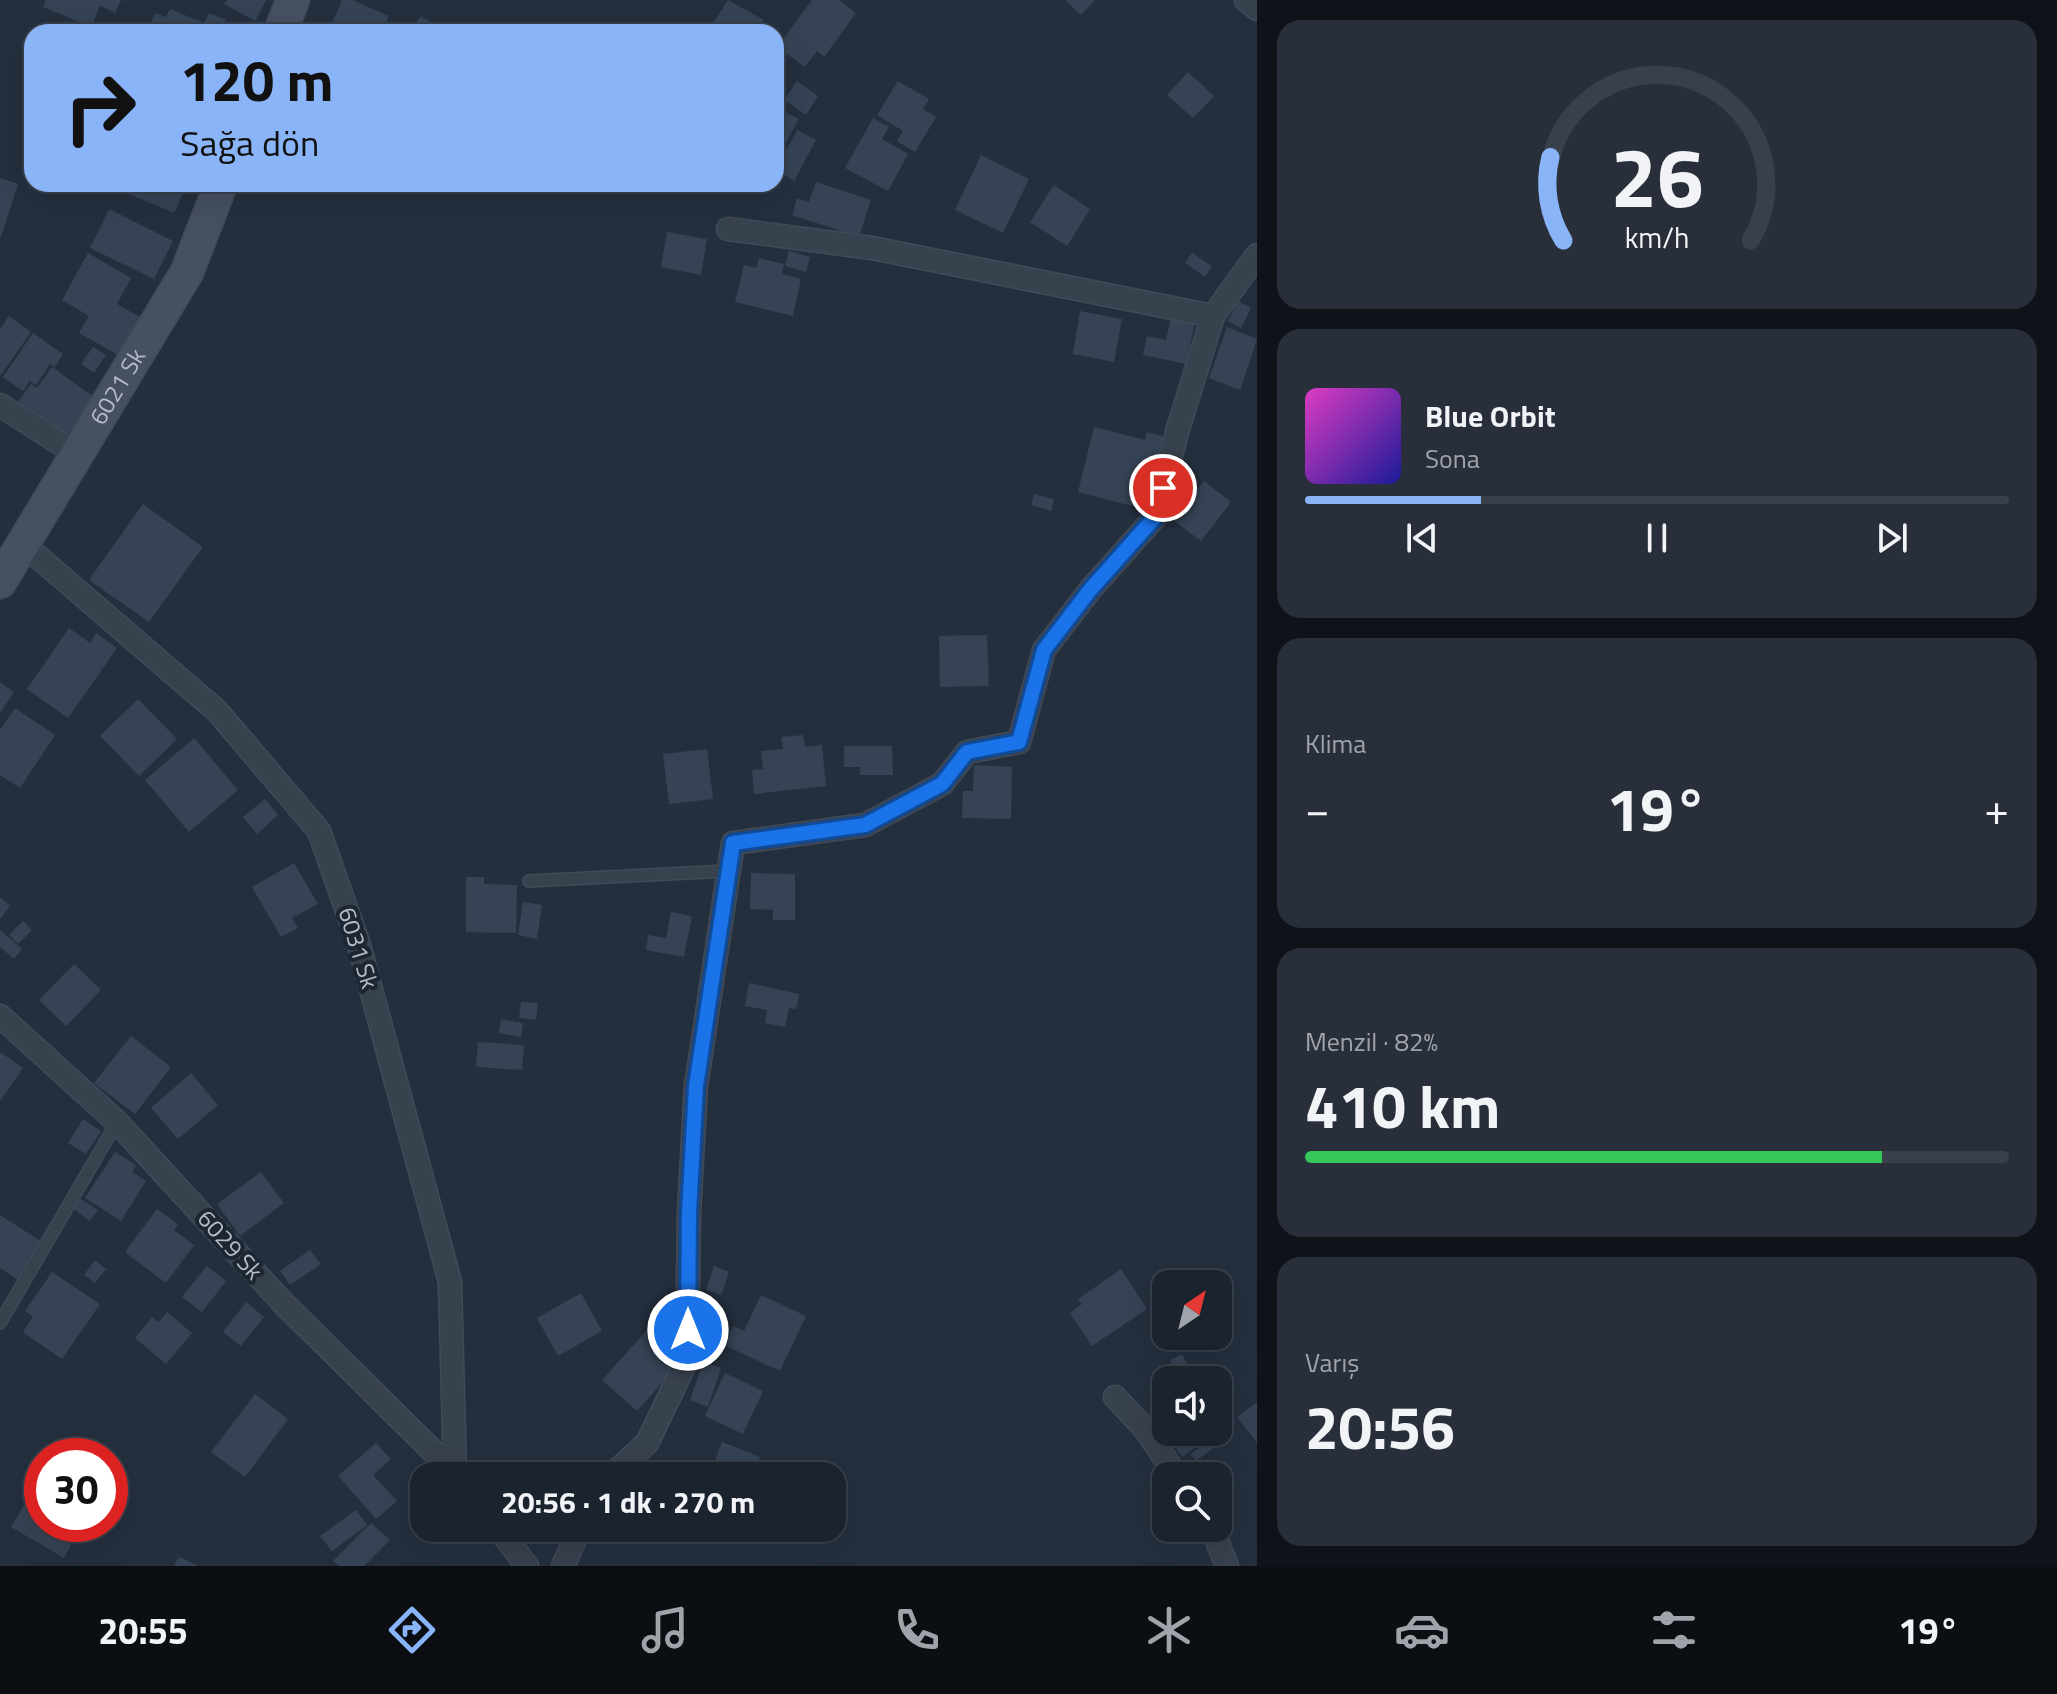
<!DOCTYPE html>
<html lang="tr">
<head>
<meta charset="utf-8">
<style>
	:root { --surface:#1b232e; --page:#282f3a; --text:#f1f3f6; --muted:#a0a4aa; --line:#39404a; --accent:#8ab4f8 }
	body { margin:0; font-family:"Titillium Web",sans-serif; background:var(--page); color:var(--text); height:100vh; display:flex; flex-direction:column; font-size:30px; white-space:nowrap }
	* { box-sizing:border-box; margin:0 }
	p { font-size:26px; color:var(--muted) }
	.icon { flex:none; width:44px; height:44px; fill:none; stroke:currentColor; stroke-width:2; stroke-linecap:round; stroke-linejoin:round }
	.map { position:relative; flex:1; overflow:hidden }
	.side { display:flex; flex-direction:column; gap:20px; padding:20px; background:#0f1319; width:800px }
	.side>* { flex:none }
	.banner { position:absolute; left:24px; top:24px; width:760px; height:168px; border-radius:24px; box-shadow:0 8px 32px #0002,0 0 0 2px var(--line); background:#8ab4f8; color:#111; overflow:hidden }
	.needle { width:52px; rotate:35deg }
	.buttons { position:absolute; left:1152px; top:1270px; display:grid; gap:16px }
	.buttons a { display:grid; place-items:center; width:80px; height:80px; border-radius:16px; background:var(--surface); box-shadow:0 8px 32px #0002,0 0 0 2px var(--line); font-size:40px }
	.speed { position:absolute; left:24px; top:1438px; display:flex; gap:16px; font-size:40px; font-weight:700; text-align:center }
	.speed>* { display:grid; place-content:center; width:104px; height:104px; border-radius:50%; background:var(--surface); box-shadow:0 8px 32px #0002,0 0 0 2px var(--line); line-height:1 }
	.speed .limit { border:12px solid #d22; background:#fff; color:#111 }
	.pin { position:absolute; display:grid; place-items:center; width:68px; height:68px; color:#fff; margin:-34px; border:4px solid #fff; border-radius:50%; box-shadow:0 2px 8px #0007 }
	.me { position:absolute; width:88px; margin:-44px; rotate:0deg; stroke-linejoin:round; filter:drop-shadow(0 0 6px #0008) }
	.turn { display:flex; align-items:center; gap:28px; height:168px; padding:0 24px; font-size:36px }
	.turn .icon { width:104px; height:104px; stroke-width:2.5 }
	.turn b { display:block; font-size:56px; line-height:68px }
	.big { font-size:60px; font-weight:700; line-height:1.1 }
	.side .tile { flex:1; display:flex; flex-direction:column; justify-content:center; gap:12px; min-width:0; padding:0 28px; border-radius:24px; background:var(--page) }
	.side .dial { align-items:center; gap:0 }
	.dial svg { height:208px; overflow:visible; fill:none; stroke:var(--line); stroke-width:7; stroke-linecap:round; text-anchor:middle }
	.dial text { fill:var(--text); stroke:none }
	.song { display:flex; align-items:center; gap:24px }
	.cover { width:96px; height:96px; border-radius:12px; background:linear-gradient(135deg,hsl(310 70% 55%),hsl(240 70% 35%)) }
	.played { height:8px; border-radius:4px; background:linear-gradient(90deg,var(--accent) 25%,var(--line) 25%) }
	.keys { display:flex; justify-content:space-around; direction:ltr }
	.heat { display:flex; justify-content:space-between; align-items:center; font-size:44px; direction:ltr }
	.charge { height:12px; border-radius:6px; background:linear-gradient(90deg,#34c759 82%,var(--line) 0) }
	.trip { position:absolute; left:410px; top:1462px; width:436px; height:80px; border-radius:24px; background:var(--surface); box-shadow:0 8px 32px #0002,0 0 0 2px var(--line); font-weight:700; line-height:80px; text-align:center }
	.dock { display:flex; height:128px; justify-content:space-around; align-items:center; background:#0b0e12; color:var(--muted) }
	.dock .icon { width:56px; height:56px }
	.dock .current { color:var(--accent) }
	.dock b { font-size:36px; color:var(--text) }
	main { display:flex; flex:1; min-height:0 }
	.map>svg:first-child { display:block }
</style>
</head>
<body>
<main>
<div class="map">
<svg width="1257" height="1566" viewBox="0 0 1257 1566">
	<rect width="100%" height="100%" fill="#242f3e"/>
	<g fill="#364354">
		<path d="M46 0H121L115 13 100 6 91 27 43 7Z"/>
		<path d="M227 0H266L255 21 224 4Z"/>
		<path d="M342 0H352L389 16 382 32H351L332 23Z"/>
		<path d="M728 0 764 20 756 32H707Z"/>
		<path d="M812 0H839L856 13 824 57 817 51 805 67 777 47Z"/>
		<path d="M1065 0H1095L1081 15Z"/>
		<path d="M170 9 204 23 209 13 226 20 221 32H147L155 13 166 17Z"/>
		<path d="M421 16 444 32H409Z"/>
		<path d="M1188 72 1214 96 1193 118 1167 95Z"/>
		<path d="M797 81 818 96 806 115 784 100Z"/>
		<path d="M898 81 929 99 923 109 936 117 915 152 897 141 903 131 877 115Z"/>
		<path d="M781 110 799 119 776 161V119Z"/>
		<path d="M873 118 889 127 882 139 908 154 888 191 845 168Z"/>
		<path d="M797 130 816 140 794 181 776 169Z"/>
		<path d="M981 155 1029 179 1003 233 955 210Z"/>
		<path d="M0 178 18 184 1 237H0Z"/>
		<path d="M816 182 871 200 859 237 792 215 797 198 809 202Z"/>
		<path d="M119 184H187L174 213 117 189Z"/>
		<path d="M1054 185 1090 209 1067 246 1030 222Z"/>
		<path d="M109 209 173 241 154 279 90 248Z"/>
		<path d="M667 232 707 239 701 275 661 267Z"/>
		<path d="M789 251 810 257 806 272 785 266Z"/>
		<path d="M88 253 131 278 117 304 140 317 118 355 79 333 89 316 62 300Z"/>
		<path d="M1192 253 1212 266 1205 277 1185 263Z"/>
		<path d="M759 258 784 264 782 274 801 279 793 316 735 302 744 265 756 268Z"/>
		<path d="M1238 301 1251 308 1241 328 1228 321Z"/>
		<path d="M1080 311 1122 319 1114 362 1073 354Z"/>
		<path d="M9 316 31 332 0 376V329Z"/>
		<path d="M1171 317 1195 322 1186 364 1143 355 1147 336 1166 340Z"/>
		<path d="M1227 327 1257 339 1240 390 1209 378Z"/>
		<path d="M33 333 63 354 55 367 50 364 36 385 29 381 23 391 3 377Z"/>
		<path d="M93 347 106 355 94 373 81 364Z"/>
		<path d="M52 367 94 397 66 437 17 403 31 384 37 388Z"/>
		<path d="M1094 427 1145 440 1147 432 1166 437 1154 483 1143 480 1136 507 1078 492Z"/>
		<path d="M1204 481 1231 502 1201 541 1173 520Z"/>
		<path d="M1034 494 1054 499 1051 511 1031 505Z"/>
		<path d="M143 504 203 547 149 622 89 580Z"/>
		<path d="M69 628 90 643 96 633 117 648 68 718 27 689Z"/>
		<path d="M987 635 989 686 940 687 939 636Z"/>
		<path d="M0 682 14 692 0 713Z"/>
		<path d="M138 699 177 739 139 776 100 736Z"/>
		<path d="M15 708 55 735 20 788 0 775V730Z"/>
		<path d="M803 735 805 747 822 745 826 786 754 794 752 770 763 769 761 751 783 749 781 737Z"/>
		<path d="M194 738 238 790 189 832 145 780Z"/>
		<path d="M844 746H892L893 775H860V767H844Z"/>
		<path d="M707 749 713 799 669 804 663 754Z"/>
		<path d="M974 765 1012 767 1011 819 962 818 963 791H973Z"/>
		<path d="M265 799 278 815 257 834 243 817Z"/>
		<path d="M294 863 318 904 292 918 298 928 281 937 252 887Z"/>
		<path d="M751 873 795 874V920H773V910L750 909Z"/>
		<path d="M466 877H484V884L517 885 516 933 466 932Z"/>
		<path d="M0 897 10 906 0 919Z"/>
		<path d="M523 902 542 905 537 939 518 935Z"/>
		<path d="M671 912 692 916 684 957 646 950 648 935 666 938Z"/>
		<path d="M23 921 32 930 18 944 9 935Z"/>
		<path d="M0 930 22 949 14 959 0 947Z"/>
		<path d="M74 964 101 990 66 1026 39 1000Z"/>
		<path d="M749 983 799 994 796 1009 789 1008 785 1027 765 1023 767 1010 745 1006Z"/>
		<path d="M521 1002 538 1003 536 1020 519 1018Z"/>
		<path d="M501 1019 523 1023 521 1037 499 1033Z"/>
		<path d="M131 1036 171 1067 135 1114 94 1083Z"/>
		<path d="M478 1042 524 1045 522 1070 476 1067Z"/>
		<path d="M0 1052 23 1068 0 1101Z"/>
		<path d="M191 1073 218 1105 178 1139 151 1108Z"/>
		<path d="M83 1119 101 1131 86 1154 68 1143Z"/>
		<path d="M115 1152 136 1165 132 1172 146 1181 121 1221 85 1198Z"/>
		<path d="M261 1172 284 1203 240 1236 217 1204Z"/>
		<path d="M79 1198 98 1210 90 1221 72 1208Z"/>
		<path d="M157 1209 178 1224 174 1230 194 1245 166 1283 125 1252Z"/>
		<path d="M0 1215 42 1242 18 1280 0 1268Z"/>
		<path d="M310 1250 321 1264 290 1285 280 1271Z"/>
		<path d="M95 1260 106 1269 95 1283 84 1275Z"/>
		<path d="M207 1266 226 1281 202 1312 182 1297Z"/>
		<path d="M714 1266 729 1272 721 1295 706 1290Z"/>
		<path d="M1121 1269 1147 1309 1092 1346 1070 1313 1082 1304 1078 1299Z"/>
		<path d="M52 1272 100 1304 62 1359 23 1332 33 1317 25 1311Z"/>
		<path d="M581 1293 602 1331 558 1356 537 1318Z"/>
		<path d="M761 1295 806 1316 780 1371 724 1345 733 1326 744 1331Z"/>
		<path d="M246 1302 264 1317 241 1346 223 1332Z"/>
		<path d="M167 1312 192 1333 166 1364 135 1338 152 1317 159 1322Z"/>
		<path d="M648 1329 662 1341 658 1345 667 1353 662 1357 675 1368 637 1411 602 1380Z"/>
		<path d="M1182 1354 1195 1380H1180L1170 1360Z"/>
		<path d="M703 1362 721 1368 708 1407 690 1400Z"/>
		<path d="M725 1373 763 1391 743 1434 705 1416Z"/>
		<path d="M255 1394 288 1419 245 1477 211 1452Z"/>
		<path d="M1257 1402V1443L1237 1417Z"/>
		<path d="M1166 1412V1432H1218L1182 1457 1156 1419Z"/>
		<path d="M1211 1440 1215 1447 1196 1461 1190 1454Z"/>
		<path d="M722 1442 760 1457 752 1476H709Z"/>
		<path d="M376 1443 391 1459 373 1475 397 1501 376 1519 338 1476Z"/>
		<path d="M42 1475V1524H83L64 1558 11 1527Z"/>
		<path d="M356 1510 367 1525 332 1551 320 1536Z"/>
		<path d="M371 1523 390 1540 364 1566H339L333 1561Z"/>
		<path d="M179 1557 198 1566H174Z"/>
	</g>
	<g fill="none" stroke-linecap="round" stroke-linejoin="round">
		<g stroke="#414a57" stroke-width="14">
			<g id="lane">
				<path d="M529 881 728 871"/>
				<path d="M0 1323 117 1122"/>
			</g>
		</g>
		<g stroke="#414a57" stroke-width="25">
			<g id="street">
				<path d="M1246 0 1257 9"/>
				<path d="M728 229 872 248 1213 316"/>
				<path d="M0 405 78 455"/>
				<path d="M23 544 217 711 319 831 359 945 450 1282 455 1473"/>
				<path d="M0 1016 117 1122 283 1303 458 1476"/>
				<path d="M1115 1397 1145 1429 1177 1476"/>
				<path d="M611 1476 647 1443 687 1360 689 1212 696 1086 733 843 865 825 942 784 967 752 1019 742 1044 650 1090 590 1156 516 1177 432 1213 316 1257 255"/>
				<path d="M498 1528 527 1566"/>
				<path d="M1212 1528 1227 1566"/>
				<path d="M563 1566 580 1528"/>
			</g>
		</g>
		<g stroke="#414a57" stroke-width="35">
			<g id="secondary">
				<path d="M280 32 293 0"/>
				<path id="s1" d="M0 582 187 272 221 184"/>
			</g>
		</g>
		<use href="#lane" stroke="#38414e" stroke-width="11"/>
		<use href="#street" stroke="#38414e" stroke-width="22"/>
		<use href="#secondary" stroke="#465061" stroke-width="32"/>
	</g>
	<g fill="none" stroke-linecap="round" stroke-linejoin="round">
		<g stroke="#114b97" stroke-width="20">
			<path id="route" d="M688 1330 689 1212 696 1086 733 843 865 825 942 784 967 752 1019 742 1044 650 1090 590 1156 516 1163 488"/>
		</g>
		<use href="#route" stroke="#1a73e8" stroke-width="14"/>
	</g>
	<g text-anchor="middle" stroke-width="8" stroke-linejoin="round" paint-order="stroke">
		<g font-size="24" fill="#b4bcc9" stroke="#1d2633">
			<text dy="8" stroke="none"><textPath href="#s1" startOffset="228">6021 Sk</textPath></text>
			<text transform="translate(358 948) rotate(73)" y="8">6031 Sk</text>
			<text transform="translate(230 1245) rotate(48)" y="8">6029 Sk</text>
		</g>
	</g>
</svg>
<div class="buttons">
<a><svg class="needle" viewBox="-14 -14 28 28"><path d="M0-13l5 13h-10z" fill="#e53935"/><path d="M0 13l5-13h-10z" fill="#a0a4aa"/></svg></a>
<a><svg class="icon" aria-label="sound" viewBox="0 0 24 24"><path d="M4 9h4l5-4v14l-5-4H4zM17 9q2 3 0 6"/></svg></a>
<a><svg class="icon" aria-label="search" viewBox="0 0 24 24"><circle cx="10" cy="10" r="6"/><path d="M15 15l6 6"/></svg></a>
</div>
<div class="speed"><div class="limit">30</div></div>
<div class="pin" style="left:1163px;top:488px;background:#d93025"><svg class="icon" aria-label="arrive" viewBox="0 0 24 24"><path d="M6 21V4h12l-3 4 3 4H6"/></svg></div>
<svg class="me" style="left:688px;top:1330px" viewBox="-20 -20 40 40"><circle r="17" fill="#1a73e8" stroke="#fff" stroke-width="3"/><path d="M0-11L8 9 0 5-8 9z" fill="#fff"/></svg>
<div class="trip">20:56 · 1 dk · 270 m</div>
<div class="banner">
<div class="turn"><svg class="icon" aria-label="right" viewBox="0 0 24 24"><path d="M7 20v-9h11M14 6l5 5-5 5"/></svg><div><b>120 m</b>Sağa dön</div></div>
</div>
</div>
<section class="side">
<div class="tile dial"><svg viewBox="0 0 100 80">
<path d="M14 69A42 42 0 1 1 86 69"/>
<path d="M14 69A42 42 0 0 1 9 37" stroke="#8ab4f8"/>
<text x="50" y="56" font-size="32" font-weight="700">26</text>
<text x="50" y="72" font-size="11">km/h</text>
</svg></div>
<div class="tile">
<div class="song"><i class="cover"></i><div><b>Blue Orbit</b><p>Sona</p></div></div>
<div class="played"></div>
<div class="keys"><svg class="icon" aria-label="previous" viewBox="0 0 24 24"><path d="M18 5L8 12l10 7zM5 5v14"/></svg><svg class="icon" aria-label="pause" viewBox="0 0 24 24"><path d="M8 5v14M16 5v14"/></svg><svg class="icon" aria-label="next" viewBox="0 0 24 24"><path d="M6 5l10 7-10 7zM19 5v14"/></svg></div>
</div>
<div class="tile"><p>Klima</p>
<div class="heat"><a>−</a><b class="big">19°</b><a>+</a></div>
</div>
<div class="tile"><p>Menzil · 82%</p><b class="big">410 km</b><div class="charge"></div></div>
<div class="tile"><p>Varış</p><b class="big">20:56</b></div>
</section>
</main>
<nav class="dock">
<b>20:55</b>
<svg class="icon current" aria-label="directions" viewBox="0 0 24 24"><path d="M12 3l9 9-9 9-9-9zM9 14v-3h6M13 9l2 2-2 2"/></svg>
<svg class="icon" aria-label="music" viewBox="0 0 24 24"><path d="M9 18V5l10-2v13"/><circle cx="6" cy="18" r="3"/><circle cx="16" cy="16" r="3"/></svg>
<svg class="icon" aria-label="phone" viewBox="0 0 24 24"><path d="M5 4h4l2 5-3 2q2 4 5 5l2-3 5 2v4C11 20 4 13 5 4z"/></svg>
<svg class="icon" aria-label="climate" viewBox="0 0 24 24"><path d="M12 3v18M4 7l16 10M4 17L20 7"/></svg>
<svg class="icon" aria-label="car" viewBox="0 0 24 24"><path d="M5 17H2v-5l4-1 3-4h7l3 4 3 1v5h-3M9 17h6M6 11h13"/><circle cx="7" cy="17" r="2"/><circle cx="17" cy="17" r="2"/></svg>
<svg class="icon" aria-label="filters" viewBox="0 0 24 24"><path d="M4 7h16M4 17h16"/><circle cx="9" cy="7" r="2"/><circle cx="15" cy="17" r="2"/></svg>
<b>19°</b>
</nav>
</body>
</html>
